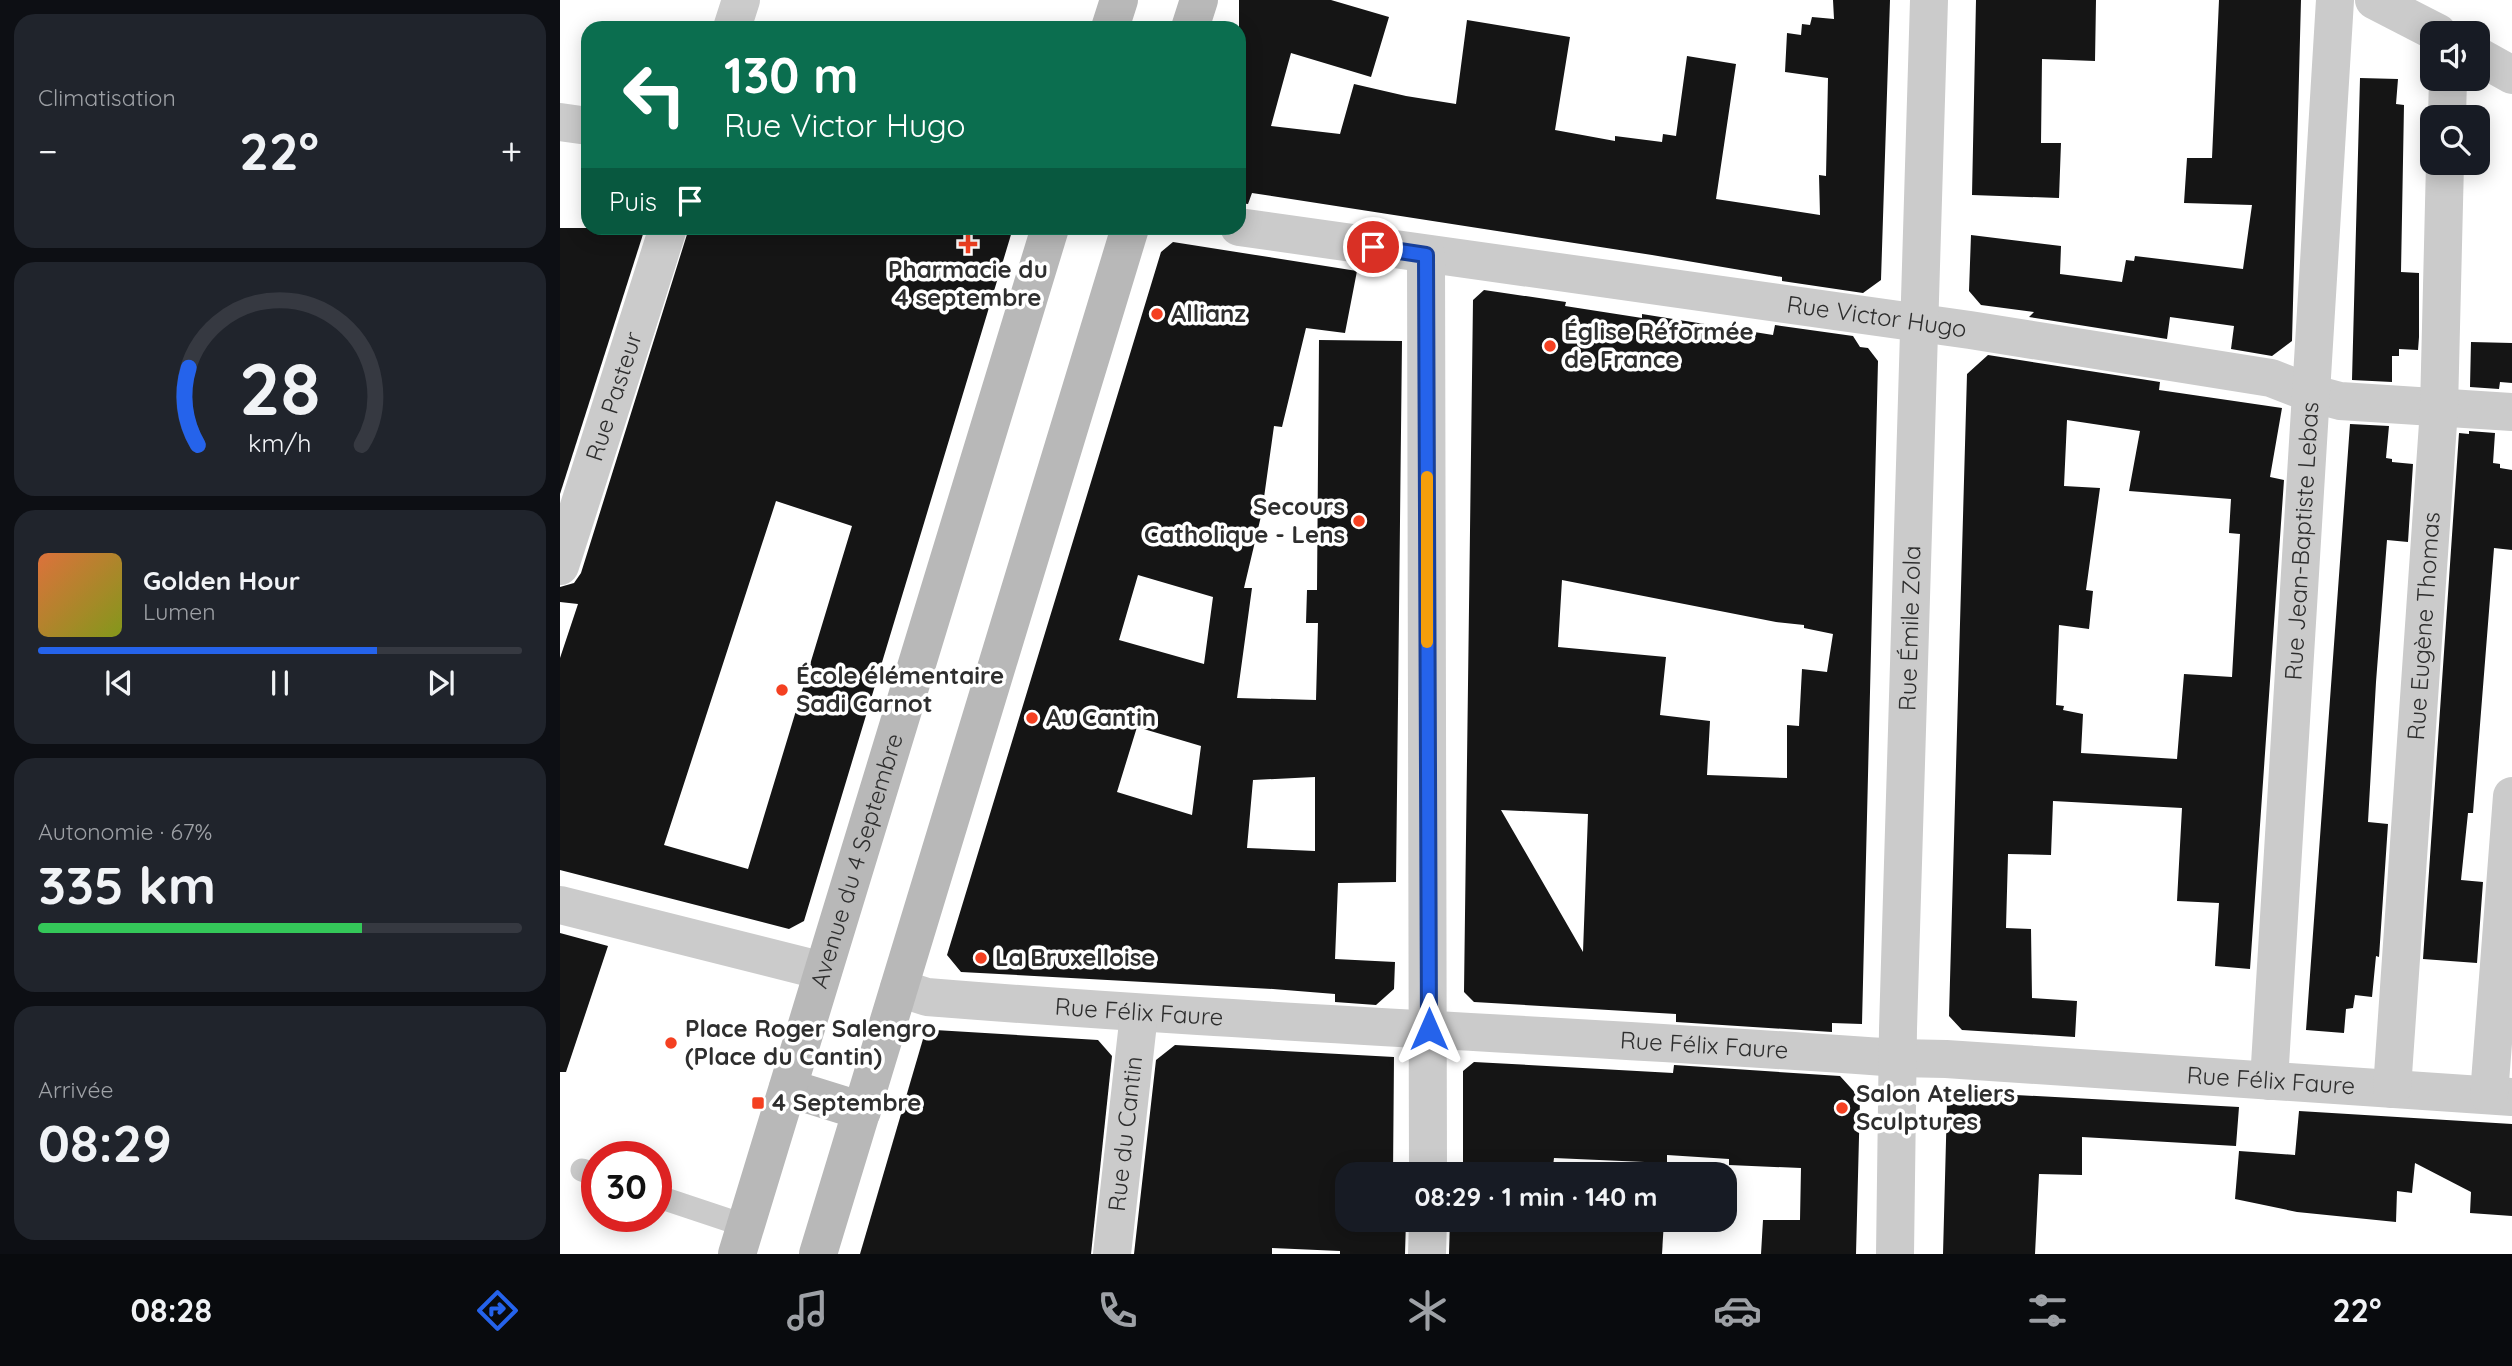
<!DOCTYPE html>
<html lang="fr">
<head>
<meta charset="utf-8">
<style>
	:root { --surface:#171b24; --page:#20242c; --text:#f1f3f6; --muted:#9ea1a6; --line:#363941; --accent:#2563eb }
	body { margin:0; font-family:Quicksand,sans-serif; background:var(--page); color:var(--text); height:100vh; display:flex; flex-direction:column; font-size:26px; white-space:nowrap }
	* { box-sizing:border-box; margin:0 }
	p { font-size:23px; color:var(--muted) }
	.icon { flex:none; width:38px; height:38px; fill:none; stroke:currentColor; stroke-width:2; stroke-linecap:round; stroke-linejoin:round }
	.map { position:relative; flex:1; overflow:hidden }
	.side { display:flex; flex-direction:column; gap:14px; padding:14px; background:#0d0f14; width:560px }
	.side>* { flex:none }
	.guide { position:absolute; left:21px; top:21px; width:665px; height:214px; border-radius:21px; box-shadow:0 4px 18px #0003; background:#0b6e4f; color:#fff; overflow:hidden }
	.fabs { position:absolute; left:1860px; top:21px; display:grid; gap:14px }
	.fabs a { display:grid; place-items:center; width:70px; height:70px; border-radius:14px; background:var(--surface); box-shadow:0 4px 18px #0003; font-size:35px }
	.speed { position:absolute; left:21px; top:1141px; display:flex; gap:14px; font-size:35px; font-weight:700; text-align:center }
	.speed>* { display:grid; place-content:center; width:91px; height:91px; border-radius:50%; background:var(--surface); box-shadow:0 4px 18px #0003; line-height:1 }
	.speed .limit { border:10px solid #d22; background:#fff; color:#111 }
	.pin { position:absolute; display:grid; place-items:center; width:60px; height:60px; color:#fff; margin:-30px; border:4px solid #fff; border-radius:50%; box-shadow:0 2px 7px #0007 }
	.me { position:absolute; width:77px; margin:-38px; rotate:0deg; stroke-linejoin:round; filter:drop-shadow(0 0 5px #0008) }
	.turn { display:flex; align-items:center; gap:24px; height:147px; padding:0 28px; font-size:32px }
	.turn .icon { width:91px; height:91px; stroke-width:2.5 }
	.turn b { display:block; font-size:49px; line-height:60px }
	.then { display:flex; align-items:center; height:66px; padding:0 28px; background:#0003; gap:14px; font-size:26px }
	.big { font-size:52px; font-weight:700; line-height:1.1 }
	.side .widget { flex:1; display:flex; flex-direction:column; justify-content:center; gap:10px; min-width:0; padding:0 24px; border-radius:21px; background:var(--page) }
	.side .dial { align-items:center; gap:0 }
	.dial svg { height:182px; overflow:visible; fill:none; stroke:var(--line); stroke-width:7; stroke-linecap:round; text-anchor:middle }
	.dial text { fill:var(--text); stroke:none }
	.song { display:flex; align-items:center; gap:21px }
	.cover { width:84px; height:84px; border-radius:10px; background:linear-gradient(135deg,hsl(20 70% 55%),hsl(70 70% 35%)) }
	.played { height:7px; border-radius:4px; background:linear-gradient(90deg,var(--accent) 70%,var(--line) 70%) }
	.keys { display:flex; justify-content:space-around; direction:ltr }
	.heat { display:flex; justify-content:space-between; align-items:center; font-size:38px; direction:ltr }
	.charge { height:10px; border-radius:5px; background:linear-gradient(90deg,#34c759 67%,var(--line) 0) }
	.trip { position:absolute; left:775px; top:1162px; width:402px; height:70px; border-radius:21px; background:var(--surface); box-shadow:0 4px 18px #0003; font-weight:700; line-height:70px; text-align:center }
	.dock { display:flex; height:112px; justify-content:space-around; align-items:center; background:#090b0e; color:var(--muted) }
	.dock .icon { width:49px; height:49px }
	.dock .on { color:var(--accent) }
	.dock b { font-size:32px; color:var(--text) }
	main { display:flex; flex:1; min-height:0 }
	.map>svg:first-child { display:block }
</style>
</head>
<body>
<main>
<section class="side">
<div class="widget"><p>Climatisation</p>
<div class="heat"><a>−</a><b class="big">22°</b><a>+</a></div>
</div>
<div class="widget dial"><svg viewBox="0 0 100 80">
<path d="M14 69A42 42 0 1 1 86 69"/>
<path d="M14 69A42 42 0 0 1 10 35" stroke="#2563eb"/>
<text x="50" y="56" font-size="32" font-weight="700">28</text>
<text x="50" y="72" font-size="11">km/h</text>
</svg></div>
<div class="widget">
<div class="song"><i class="cover"></i><div><b>Golden Hour</b><p>Lumen</p></div></div>
<div class="played"></div>
<div class="keys"><svg class="icon" aria-label="previous" viewBox="0 0 24 24"><path d="M18 5L8 12l10 7zM5 5v14"/></svg><svg class="icon" aria-label="pause" viewBox="0 0 24 24"><path d="M8 5v14M16 5v14"/></svg><svg class="icon" aria-label="next" viewBox="0 0 24 24"><path d="M6 5l10 7-10 7zM19 5v14"/></svg></div>
</div>
<div class="widget"><p>Autonomie · 67%</p><b class="big">335 km</b><div class="charge"></div></div>
<div class="widget"><p>Arrivée</p><b class="big">08:29</b></div>
</section>
<div class="map">
<svg width="1952" height="1254" viewBox="0 0 1952 1254">
	<rect width="100%" height="100%" fill="#fff"/>
	<g fill="#151515" fill-rule="evenodd">
		<path d="M679 0H771L829 17 811 77 731 53 711 126 780 134 794 84 846 96 896 104 907 20 1010 37 995 130 1055 141V136L1102 142 1103 134 1116 136 1127 56 1176 64 1156 199 1260 215 1259 175 1266 176 1268 78 1225 72 1227 33 1241 35 1242 24 1250 25 1252 17 1274 19 1273 0H1330L1321 280 1303 293 1222 281V277L1092 255 692 193 688 204 679 203Z"/>
		<path d="M1416 0H1536L1535 61 1482 59 1481 143H1501L1499 198 1412 195Z"/>
		<path d="M1659 0H1741L1732 341 1712 356 1671 349 1674 326 1610 317 1607 339 1469 317 1474 312 1421 305 1409 291 1411 235 1501 246 1500 274 1562 282 1566 260 1574 261 1575 256 1683 269 1692 205 1624 203 1627 158H1652Z"/>
		<path d="M1800 78 1838 79 1836 104 1844 105 1841 272 1859 273V337L1858 350 1839 349V356H1832V382L1792 380Z"/>
		<path d="M0 228H85L0 494Z"/>
		<path d="M129 228H453L244 921 229 929 0 870V658L18 604 0 602V587L14 583 21 573ZM216 501 292 526 188 869 104 845Z"/>
		<path d="M613 242 797 271 785 333 746 328 722 427 714 426 702 512 684 588H692L677 698 756 700 758 623H746L747 590H757L759 340 842 341 836 882 778 883 775 959 835 962 834 989 816 1005 775 1002V994L713 989 401 972 387 955 601 252ZM578 575 653 597 644 664 559 640ZM577 727 641 746 632 815 557 792ZM755 777V851L687 848 693 780Z"/>
		<path d="M924 290 1006 302 1005 306 1082 318V314L1213 335 1215 325 1293 336 1300 347 1308 348 1318 361 1302 1024 1272 1023V1032L1116 1022V1014L914 1002 904 992 913 300ZM1002 580 1216 622 1244 625V628L1273 634 1267 672 1242 669 1239 726 1227 725V778L1147 775 1150 721 1100 715 1106 657 998 647ZM941 810 1028 814 1023 952Z"/>
		<path d="M1911 342 1952 343V383L1940 382 1939 389 1910 387Z"/>
		<path d="M1428 355 1600 382 1599 390 1722 408 1710 477 1724 480 1690 969 1655 966 1659 903 1617 901 1622 808 1493 801 1491 855 1448 854 1446 928 1471 929 1472 998 1517 1001 1515 1037 1402 1030 1389 1016 1407 374ZM1507 420 1580 431 1569 491 1671 499 1669 533 1680 534 1672 677 1624 674 1617 759 1521 753 1523 714 1503 710 1504 706 1496 705 1499 625 1529 629 1533 591 1526 590 1540 488 1504 486Z"/>
		<path d="M1790 424 1829 426 1826 458 1832 459V462L1853 464 1848 542 1827 540 1816 682 1808 822 1828 824 1819 957 1816 956 1812 997 1795 995 1793 1008 1786 1009 1784 1033 1746 1030Z"/>
		<path d="M1909 431 1935 433 1933 463 1940 464V468L1952 470V550L1934 548 1913 813H1908L1901 880 1923 882 1917 963 1863 959 1899 433 1909 434Z"/>
		<path d="M0 933 48 946 6 1072H0Z"/>
		<path d="M375 1030 538 1040 552 1056 531 1254H300L363 1039Z"/>
		<path d="M615 1045 834 1057 833 1174H788V1220H846L845 1254H780V1251L712 1248V1254H574L596 1060Z"/>
		<path d="M914 1062 1113 1073 1114 1065 1280 1076 1300 1098 1296 1254H1201L1203 1220H1240L1241 1168 1169 1165V1159L1107 1155V1163L994 1158 992 1174H903V1071Z"/>
		<path d="M1400 1092 1679 1107 1676 1146 1522 1137V1175L1479 1174 1475 1254H1383L1387 1103Z"/>
		<path d="M1739 1111 1952 1124V1216L1910 1213 1911 1192 1855 1163 1852 1193 1837 1191 1836 1222 1737 1212 1675 1199 1679 1151 1735 1155Z"/>
		<path d="M890 1220H1104L1102 1254H889Z"/>
	</g>
	<g fill="none" stroke-linecap="round" stroke-linejoin="round">
		<g stroke="#cbcbcb" stroke-width="23">
			<path d="M22 1170 37 1175"/>
			<path d="M96 1196 186 1226"/>
		</g>
		<g stroke="#cbcbcb" stroke-width="38">
			<path d="M172 28 181 0"/>
			<path d="M1887 117 1888 79"/>
			<path d="M0 122 28 126"/>
			<path id="s1" d="M679 227 1410 330 1711 378 1750 393 1780 401 1952 412"/>
			<path d="M866 255 868 1174"/>
			<path id="s2" d="M0 566 108 228"/>
			<path d="M0 905 263 971"/>
			<path id="s3" d="M339 988 367 997C690 1023 1014 1035 1337 1058L1386 1059 1952 1097"/>
			<path id="s4" d="M1709 1081 1775 0"/>
			<path id="s5" d="M1832 1089 1879 409 1885 163"/>
			<path d="M1929 1095 1952 796"/>
			<path id="s6" d="M552 1254 579 1014"/>
			<path d="M867 1254 868 1220"/>
			<path id="s7" d="M1335 1254 1338 1029 1369 0"/>
		</g>
		<g stroke="#cbcbcb" stroke-width="38">
			<path d="M1814 0 1878 33"/>
			<path d="M1918 56 1952 75"/>
		</g>
		<g stroke="#b8b8b8" stroke-width="38">
			<path d="M550 28 559 0"/>
			<path d="M630 28 639 0"/>
			<path d="M228 1088 302 1111"/>
			<path id="s8" d="M177 1254 490 228"/>
			<path d="M258 1254 570 228"/>
		</g>
	</g>
	<g fill="none" stroke-linecap="round" stroke-linejoin="round">
		<g stroke="#184099" stroke-width="18">
			<path id="route" d="M813 247 866 255 869 1029"/>
		</g>
		<use href="#route" stroke="#2563eb" stroke-width="12"/>
		<path stroke="#f59e0b" stroke-width="12" d="M867 477V642"/>
	</g>
	<g fill="#f44021" stroke="#fff" stroke-width="2.5">
		<path d="M404.5 233.5h7v7h7v7h-7v7h-7v-7h-7v-7h7z"/>
		<circle cx="597" cy="314" r="7"/>
		<circle cx="990" cy="346" r="7"/>
		<circle cx="799" cy="521" r="7"/>
		<circle cx="222" cy="690" r="7"/>
		<circle cx="472" cy="718" r="7"/>
		<circle cx="421" cy="958" r="7"/>
		<circle cx="111" cy="1043" r="7"/>
		<rect x="191" y="1096" width="14" height="14" rx="3.5"/>
		<circle cx="1282" cy="1108" r="7"/>
	</g>
	<g text-anchor="middle" stroke-width="7" stroke-linejoin="round" paint-order="stroke">
		<g font-size="24" font-weight="bold" fill="#2e2e2e" stroke="#fff" text-anchor="start">
			<text x="408" y="278" text-anchor="middle">Pharmacie du<tspan x="408" dy="28">4 septembre</tspan></text>
			<text x="611" y="322">Allianz</text>
			<text x="1004" y="340">Église Réformée<tspan x="1004" dy="28">de France</tspan></text>
			<text x="785" y="515" text-anchor="end">Secours<tspan x="785" dy="28">Catholique - Lens</tspan></text>
			<text x="236" y="684">École élémentaire<tspan x="236" dy="28">Sadi Carnot</tspan></text>
			<text x="486" y="726">Au Cantin</text>
			<text x="435" y="966">La Bruxelloise</text>
			<text x="125" y="1037">Place Roger Salengro<tspan x="125" dy="28">(Place du Cantin)</tspan></text>
			<text x="1296" y="1102">Salon Ateliers<tspan x="1296" dy="28">Sculptures</tspan></text>
			<text x="212" y="1111">4 Septembre</text>
		</g>
		<g font-size="24" fill="#2e2e2e" stroke="#fff">
			<text dy="8" stroke="none"><textPath href="#s1" startOffset="644">Rue Victor Hugo</textPath></text>
			<text dy="8" stroke="none"><textPath href="#s2" startOffset="178">Rue Pasteur</textPath></text>
			<text dy="8" stroke="none"><textPath href="#s4" startOffset="541">Rue Jean-Baptiste Lebas</textPath></text>
			<text dy="8" stroke="none"><textPath href="#s5" startOffset="464">Rue Eugène Thomas</textPath></text>
			<text dy="8" stroke="none"><textPath href="#s7" startOffset="626">Rue Émile Zola</textPath></text>
			<text dy="8" stroke="none"><textPath href="#s8" startOffset="411">Avenue du 4 Septembre</textPath></text>
			<text dy="8" stroke="none"><textPath href="#s3" startOffset="242">Rue Félix Faure</textPath></text>
			<text dy="8" stroke="none"><textPath href="#s3" startOffset="808">Rue Félix Faure</textPath></text>
			<text dy="8" stroke="none"><textPath href="#s3" startOffset="1376">Rue Félix Faure</textPath></text>
			<text dy="8" stroke="none"><textPath href="#s6" startOffset="121">Rue du Cantin</textPath></text>
		</g>
	</g>
</svg>
<div class="fabs">
<a><svg class="icon" aria-label="sound" viewBox="0 0 24 24"><path d="M4 9h4l5-4v14l-5-4H4zM17 9q2 3 0 6"/></svg></a>
<a><svg class="icon" aria-label="search" viewBox="0 0 24 24"><circle cx="10" cy="10" r="6"/><path d="M15 15l6 6"/></svg></a>
</div>
<div class="speed"><div class="limit">30</div></div>
<div class="pin" style="left:813px;top:247px;background:#d93025"><svg class="icon" aria-label="arrive" viewBox="0 0 24 24"><path d="M6 21V4h12l-3 4 3 4H6"/></svg></div>
<svg class="me" style="left:869px;top:1029px" viewBox="-20 -20 40 40"><path d="M0-17L14 15 0 8-14 15z" fill="#2563eb" stroke="#fff" stroke-width="4"/></svg>
<div class="trip">08:29 · 1 min · 140 m</div>
<div class="guide">
<div class="turn"><svg class="icon" aria-label="left" viewBox="0 0 24 24"><path d="M17 20v-9H6M10 6l-5 5 5 5"/></svg><div><b>130 m</b>Rue Victor Hugo</div></div>
<div class="then">Puis<svg class="icon" aria-label="arrive" viewBox="0 0 24 24"><path d="M6 21V4h12l-3 4 3 4H6"/></svg></div>
</div>
</div>
</main>
<nav class="dock">
<b>08:28</b>
<svg class="icon on" aria-label="directions" viewBox="0 0 24 24"><path d="M12 3l9 9-9 9-9-9zM9 14v-3h6M13 9l2 2-2 2"/></svg>
<svg class="icon" aria-label="music" viewBox="0 0 24 24"><path d="M9 18V5l10-2v13"/><circle cx="6" cy="18" r="3"/><circle cx="16" cy="16" r="3"/></svg>
<svg class="icon" aria-label="phone" viewBox="0 0 24 24"><path d="M5 4h4l2 5-3 2q2 4 5 5l2-3 5 2v4C11 20 4 13 5 4z"/></svg>
<svg class="icon" aria-label="climate" viewBox="0 0 24 24"><path d="M12 3v18M4 7l16 10M4 17L20 7"/></svg>
<svg class="icon" aria-label="car" viewBox="0 0 24 24"><path d="M5 17H2v-5l4-1 3-4h7l3 4 3 1v5h-3M9 17h6M6 11h13"/><circle cx="7" cy="17" r="2"/><circle cx="17" cy="17" r="2"/></svg>
<svg class="icon" aria-label="filters" viewBox="0 0 24 24"><path d="M4 7h16M4 17h16"/><circle cx="9" cy="7" r="2"/><circle cx="15" cy="17" r="2"/></svg>
<b>22°</b>
</nav>
</body>
</html>
